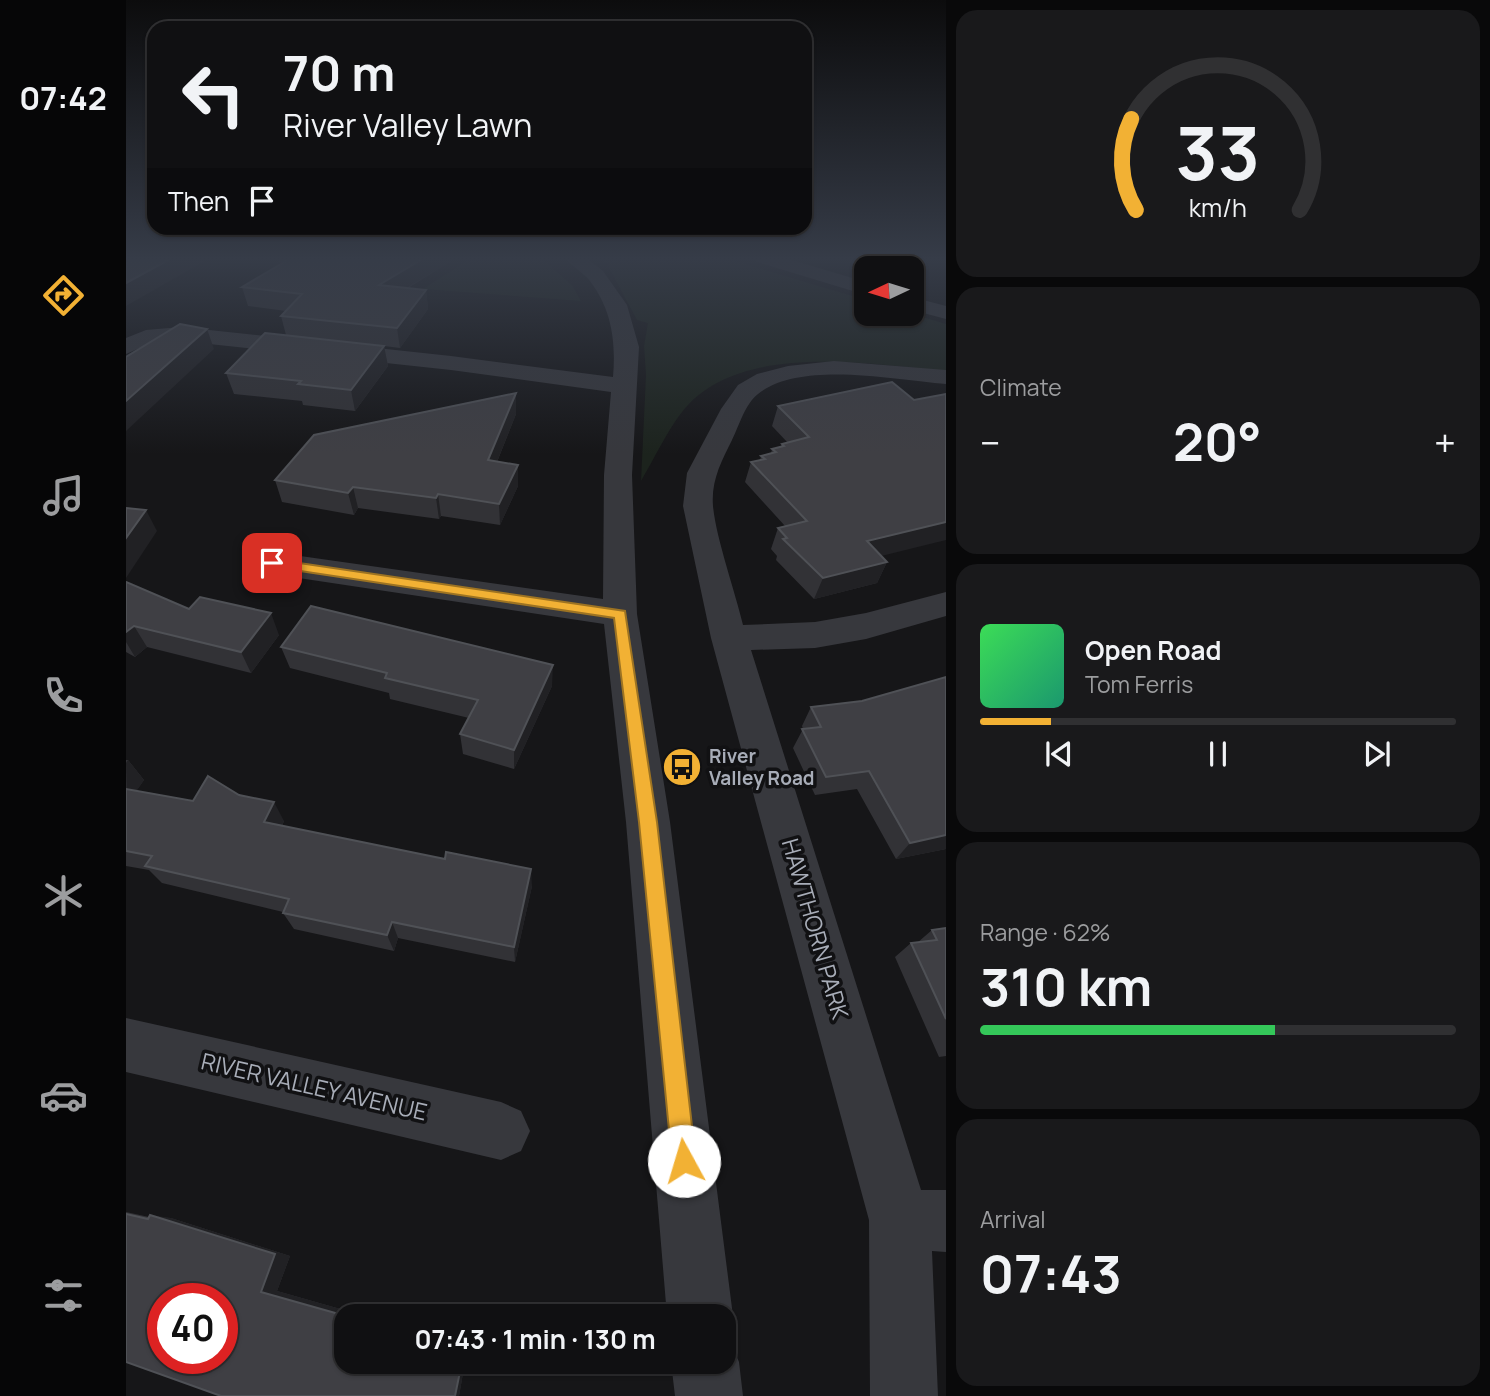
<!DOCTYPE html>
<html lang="en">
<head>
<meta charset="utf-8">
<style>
	:root { --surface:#101012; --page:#19191b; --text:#f1f3f6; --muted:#9c9d9f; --line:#303032; --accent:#f2b134 }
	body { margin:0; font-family:Manrope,sans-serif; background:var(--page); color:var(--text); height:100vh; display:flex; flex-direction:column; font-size:26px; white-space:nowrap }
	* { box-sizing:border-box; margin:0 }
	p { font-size:23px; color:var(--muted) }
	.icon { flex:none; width:38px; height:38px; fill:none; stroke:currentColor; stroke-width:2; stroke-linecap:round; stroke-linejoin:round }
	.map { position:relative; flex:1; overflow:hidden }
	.drawer { display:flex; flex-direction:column; gap:10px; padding:10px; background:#09090a; width:544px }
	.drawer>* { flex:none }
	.guide { position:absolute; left:21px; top:21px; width:665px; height:214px; border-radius:21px; box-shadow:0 2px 5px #0004,0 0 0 2px var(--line); background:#101012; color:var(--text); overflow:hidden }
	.needle { width:46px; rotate:266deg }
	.fabs { position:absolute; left:728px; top:256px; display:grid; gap:14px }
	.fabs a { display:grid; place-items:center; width:70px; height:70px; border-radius:14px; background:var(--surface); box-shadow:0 2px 5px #0004,0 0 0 2px var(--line); font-size:35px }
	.speed { position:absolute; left:21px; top:1283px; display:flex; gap:14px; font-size:35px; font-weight:700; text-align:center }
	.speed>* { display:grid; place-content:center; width:91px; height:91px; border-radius:50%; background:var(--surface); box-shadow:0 2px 5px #0004,0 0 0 2px var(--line); line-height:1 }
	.speed .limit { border:10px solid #d22; background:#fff; color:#111 }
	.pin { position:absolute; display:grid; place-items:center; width:60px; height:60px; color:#fff; margin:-30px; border-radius:14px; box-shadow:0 4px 10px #0006 }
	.me { position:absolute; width:77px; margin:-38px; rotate:354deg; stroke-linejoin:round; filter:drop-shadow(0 0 5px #0008) }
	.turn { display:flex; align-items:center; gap:24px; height:147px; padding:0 21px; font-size:32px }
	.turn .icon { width:91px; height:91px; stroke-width:2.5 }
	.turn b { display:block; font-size:49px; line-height:60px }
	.then { display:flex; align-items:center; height:66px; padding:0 21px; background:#0003; gap:14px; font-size:26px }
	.big { font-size:52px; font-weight:700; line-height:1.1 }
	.drawer .card { flex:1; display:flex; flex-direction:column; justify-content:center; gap:10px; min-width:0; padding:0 24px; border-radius:21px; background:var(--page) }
	.drawer .dial { align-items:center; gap:0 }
	.dial svg { height:182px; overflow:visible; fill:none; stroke:var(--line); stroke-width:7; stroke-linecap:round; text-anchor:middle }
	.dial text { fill:var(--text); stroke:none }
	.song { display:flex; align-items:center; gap:21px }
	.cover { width:84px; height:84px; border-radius:10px; background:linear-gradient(135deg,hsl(130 70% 55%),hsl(160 70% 35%)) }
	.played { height:7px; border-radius:4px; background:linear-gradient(90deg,var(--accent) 15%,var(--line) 15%) }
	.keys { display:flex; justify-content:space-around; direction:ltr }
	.heat { display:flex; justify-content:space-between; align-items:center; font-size:38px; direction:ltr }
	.charge { height:10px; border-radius:5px; background:linear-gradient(90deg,#34c759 62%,var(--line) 0) }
	.trip { position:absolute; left:208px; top:1304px; width:402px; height:70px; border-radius:21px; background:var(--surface); box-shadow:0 2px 5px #0004,0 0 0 2px var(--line); font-weight:700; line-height:70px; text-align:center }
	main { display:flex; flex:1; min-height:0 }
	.tabs { display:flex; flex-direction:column; width:126px; justify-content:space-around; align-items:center; background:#060607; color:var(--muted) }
	.tabs .icon { width:49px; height:49px }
	.tabs .selected { color:var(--accent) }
	.tabs b { font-size:32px; color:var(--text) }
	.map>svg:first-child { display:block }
</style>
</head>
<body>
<main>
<nav class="tabs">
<b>07:42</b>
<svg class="icon selected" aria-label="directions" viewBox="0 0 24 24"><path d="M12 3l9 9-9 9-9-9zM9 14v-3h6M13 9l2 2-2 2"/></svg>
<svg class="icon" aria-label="music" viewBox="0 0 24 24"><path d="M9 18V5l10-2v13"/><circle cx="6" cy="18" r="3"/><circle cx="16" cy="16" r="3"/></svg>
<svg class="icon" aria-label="phone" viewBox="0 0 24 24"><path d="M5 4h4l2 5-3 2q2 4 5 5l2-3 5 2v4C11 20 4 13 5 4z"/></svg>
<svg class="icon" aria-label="climate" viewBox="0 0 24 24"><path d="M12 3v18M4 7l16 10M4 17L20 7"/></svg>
<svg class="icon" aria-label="car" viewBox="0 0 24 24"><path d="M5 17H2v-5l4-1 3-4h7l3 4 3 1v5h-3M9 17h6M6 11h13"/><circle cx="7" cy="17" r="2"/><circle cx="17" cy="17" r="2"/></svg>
<svg class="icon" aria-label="filters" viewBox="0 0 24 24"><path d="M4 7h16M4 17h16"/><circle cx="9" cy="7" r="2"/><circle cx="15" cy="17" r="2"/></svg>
</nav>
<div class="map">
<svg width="820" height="1396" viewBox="0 0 820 1396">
	<rect width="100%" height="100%" fill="#161618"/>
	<g fill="#1c231d">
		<path d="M345 258H415L446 285 455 301 297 289Z"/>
		<path d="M472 258H599L740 300V313H784L820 324V371C742 364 611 341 556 412 540 433 528 459 515 481L520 375 518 346 522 323 511 320 481 264Z"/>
	</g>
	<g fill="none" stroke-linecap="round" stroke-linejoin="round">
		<g fill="#37383d" fill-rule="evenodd">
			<path d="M440 258H461L477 271 501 305 513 347 506 475 511 614 544 822 607 1316 598 1336V1316H541L500 822 478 624 146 574 134 571 130 563 134 555 146 552 477 599 478 475 485 392 325 370 55 341 25 343 0 354V338L20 330 55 327 325 356 487 377C490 342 486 310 464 281 457 272 446 267 440 258Z"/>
			<path d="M629 258H659L740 282V295L631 262Z"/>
			<path d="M786 297 820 306V319L786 310Z"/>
			<path d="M708 361 820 370V384C769 380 674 360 632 394 619 404 613 426 606 440 595 462 585 481 587 506 590 538 609 591 617 625L689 622 740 613 820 592V616L740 639 689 648 625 650 795 1190H820V1252L806 1251 812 1396H744L743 1220 585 638 557 506 561 473 595 409 612 385 631 374 662 366Z"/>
			<path d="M0 1018 375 1102 395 1111 404 1131 395 1151 375 1160 0 1072Z"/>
			<path d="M598 1336 603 1338 613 1362 617 1396H549L545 1362H598Z"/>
		</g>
	</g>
	<g fill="#323236">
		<path d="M151 258H330L282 288 300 290 302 309 274 348 258 346 262 366 229 411 177 405 176 401 108 394 100 373 160 335 155 316 160 311 122 306 116 287 155 264Z"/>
		<path d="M766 382 755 556 761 562 751 583 688 599 650 560 651 556 645 549 652 528 659 526 619 482 625 462 634 460 635 456 645 453 646 449 655 446 656 444 662 443 646 426 652 406Z"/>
		<path d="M390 393V414L371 462 392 465V486L374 525 315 516 313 519 232 508 228 515 156 502 149 480Z"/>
		<path d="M0 582 63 609 153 635 125 673 21 647 9 657 0 652Z"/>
		<path d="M155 647 426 686 388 769 337 754 334 734 343 718 264 699 263 693 164 668Z"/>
		<path d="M820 677V849L770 859 731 789 689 795 667 748 677 729 676 726 685 707 736 701Z"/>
		<path d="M0 760H2L18 780 10 791 158 821 156 826 406 886 389 962 272 938 268 951 168 929 157 913V912L36 883 23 870 0 866Z"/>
		<path d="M820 928V1056L813 1057 769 957 785 943H791L806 930Z"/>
		<path d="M0 1212 23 1217 45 1218 164 1256 151 1291 239 1316H220V1362H339L333 1396H95L0 1362Z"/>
	</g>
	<g fill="#212124">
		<path d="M46 258H84L0 306V283Z"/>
		<path d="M298 258H330L256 303 253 285Z"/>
		<path d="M300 290 302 309 274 348 271 328Z"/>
		<path d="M81 329 88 349 0 431V401Z"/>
		<path d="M258 346 262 366 229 411 225 390Z"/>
		<path d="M390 393V414L363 482 362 460Z"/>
		<path d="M392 465V486L374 525 373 504Z"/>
		<path d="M227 487 232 508 228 515 222 493Z"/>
		<path d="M312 494 315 516 313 519 310 498Z"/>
		<path d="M20 510 31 531 0 578V538Z"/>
		<path d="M820 522V540L731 562 741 541Z"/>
		<path d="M761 562 751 583 688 599 697 578Z"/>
		<path d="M145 613 153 635 125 673 115 652Z"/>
		<path d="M8 626 21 647 9 657 0 642V632Z"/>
		<path d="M427 665 426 686 388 769V750Z"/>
		<path d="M2 760 18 780 1 805 0 763Z"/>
		<path d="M148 802 158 821 149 840 138 822Z"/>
		<path d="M820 835V849L770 859 784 843Z"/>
		<path d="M405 869 406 886 389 962 388 947Z"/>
		<path d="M266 922 272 938 268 951 261 935Z"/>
		<path d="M24 1215 45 1218 164 1256 151 1291 239 1316H220L135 1292Z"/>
		<path d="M336 1362H339L333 1396H329Z"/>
	</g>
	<g fill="#3f3f44" stroke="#4f5156" stroke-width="2" fill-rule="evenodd">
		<path d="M0 258H46L0 283Z"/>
		<path d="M158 258H298L253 285 300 290 271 328 155 316 176 294 116 287 160 261Z"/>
		<path d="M54 324 81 329 0 401V357Z"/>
		<path d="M139 333 258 346 225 390 172 384 175 381 100 373Z"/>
		<path d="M766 382 788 400 820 394V522L741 541 761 562 697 578 657 539 661 538 652 528 681 521 625 462 639 459 635 456 650 452 646 449 658 446 656 444 683 437 652 406Z"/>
		<path d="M390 393 362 460 392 465 373 504 312 494 310 498 227 487 222 493 149 480 188 435Z"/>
		<path d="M0 508 20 510 0 538Z"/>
		<path d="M0 582 63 609 74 597 145 613 115 652 8 626 0 632Z"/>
		<path d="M185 606 427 665 388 750 334 734 352 700 259 678 261 673 155 647Z"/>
		<path d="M820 677V835L784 843 743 771 700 777 676 729 695 727 685 707 736 701Z"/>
		<path d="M82 776 113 795 148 802 138 822 319 859 320 852 405 869 388 947 266 922 261 935 157 913 163 899 19 866 26 856 0 851V789L67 801Z"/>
		<path d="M820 928V1019L785 943 811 940 806 930Z"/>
		<path d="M0 1214 22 1219 24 1215 149 1254 135 1292 220 1316V1362H336L329 1396H95L0 1362ZM37 1298H96V1358H37Z"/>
	</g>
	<linearGradient id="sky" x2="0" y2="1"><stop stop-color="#0c0c0d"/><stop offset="0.57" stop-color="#363c48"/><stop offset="1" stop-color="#363c48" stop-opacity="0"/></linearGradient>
	<rect width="820" height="454" fill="url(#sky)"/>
	<path fill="#f2b134" stroke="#9d7322" stroke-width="2" d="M146 559 499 611 531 822 570 1161 567 1170 558 1173 550 1170 546 1161 513 822 488 618 141 566 139 563Z"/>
	<defs>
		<g id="bus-disc" transform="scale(2.0125)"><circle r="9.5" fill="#f2b134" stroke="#111113"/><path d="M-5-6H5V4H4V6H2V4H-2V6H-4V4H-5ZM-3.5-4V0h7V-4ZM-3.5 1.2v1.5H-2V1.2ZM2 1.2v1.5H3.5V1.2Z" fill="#111"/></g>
	</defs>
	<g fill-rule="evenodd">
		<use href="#bus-disc" x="556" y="767"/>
	</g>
	<g text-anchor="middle" stroke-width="7" stroke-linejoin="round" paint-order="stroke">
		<g font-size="19" font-weight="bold" fill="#a8adb8" stroke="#111113" text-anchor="start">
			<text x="583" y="763">River<tspan x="583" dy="22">Valley Road</tspan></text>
		</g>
		<g font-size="23" fill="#a8adb8" stroke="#111113">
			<text transform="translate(689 929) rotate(74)" y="8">HAWTHORN PARK</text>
			<text transform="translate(188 1087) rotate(13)" y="8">RIVER VALLEY AVENUE</text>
		</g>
	</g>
</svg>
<div class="fabs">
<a><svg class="needle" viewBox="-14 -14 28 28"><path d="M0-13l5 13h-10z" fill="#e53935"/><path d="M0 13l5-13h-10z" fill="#9c9d9f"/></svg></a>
</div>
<div class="speed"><div class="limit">40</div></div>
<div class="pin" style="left:146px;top:563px;background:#d93025"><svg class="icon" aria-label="arrive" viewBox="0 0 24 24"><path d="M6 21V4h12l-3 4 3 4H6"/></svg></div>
<svg class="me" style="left:558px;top:1161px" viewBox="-20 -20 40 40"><circle r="19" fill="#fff"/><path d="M0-13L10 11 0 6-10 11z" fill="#f2b134"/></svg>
<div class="trip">07:43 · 1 min · 130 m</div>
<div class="guide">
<div class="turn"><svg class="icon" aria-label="left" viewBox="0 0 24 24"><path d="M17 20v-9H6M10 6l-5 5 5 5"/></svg><div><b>70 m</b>River Valley Lawn</div></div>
<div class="then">Then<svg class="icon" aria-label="arrive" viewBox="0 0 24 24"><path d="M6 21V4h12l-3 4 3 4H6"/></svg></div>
</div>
</div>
<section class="drawer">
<div class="card dial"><svg viewBox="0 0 100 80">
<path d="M14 69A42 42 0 1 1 86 69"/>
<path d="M14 69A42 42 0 0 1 12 29" stroke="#f2b134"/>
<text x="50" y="56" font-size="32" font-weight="700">33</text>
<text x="50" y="72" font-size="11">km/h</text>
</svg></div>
<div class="card"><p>Climate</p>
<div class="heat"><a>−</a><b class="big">20°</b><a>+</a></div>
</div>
<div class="card">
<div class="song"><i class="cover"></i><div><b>Open Road</b><p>Tom Ferris</p></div></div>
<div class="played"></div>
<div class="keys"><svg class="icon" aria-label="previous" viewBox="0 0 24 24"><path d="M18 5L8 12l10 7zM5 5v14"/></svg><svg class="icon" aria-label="pause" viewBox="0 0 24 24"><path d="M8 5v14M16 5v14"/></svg><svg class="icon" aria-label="next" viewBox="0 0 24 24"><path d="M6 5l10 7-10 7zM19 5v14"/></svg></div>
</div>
<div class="card"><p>Range · 62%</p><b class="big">310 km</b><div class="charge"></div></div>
<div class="card"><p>Arrival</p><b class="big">07:43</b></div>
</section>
</main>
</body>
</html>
